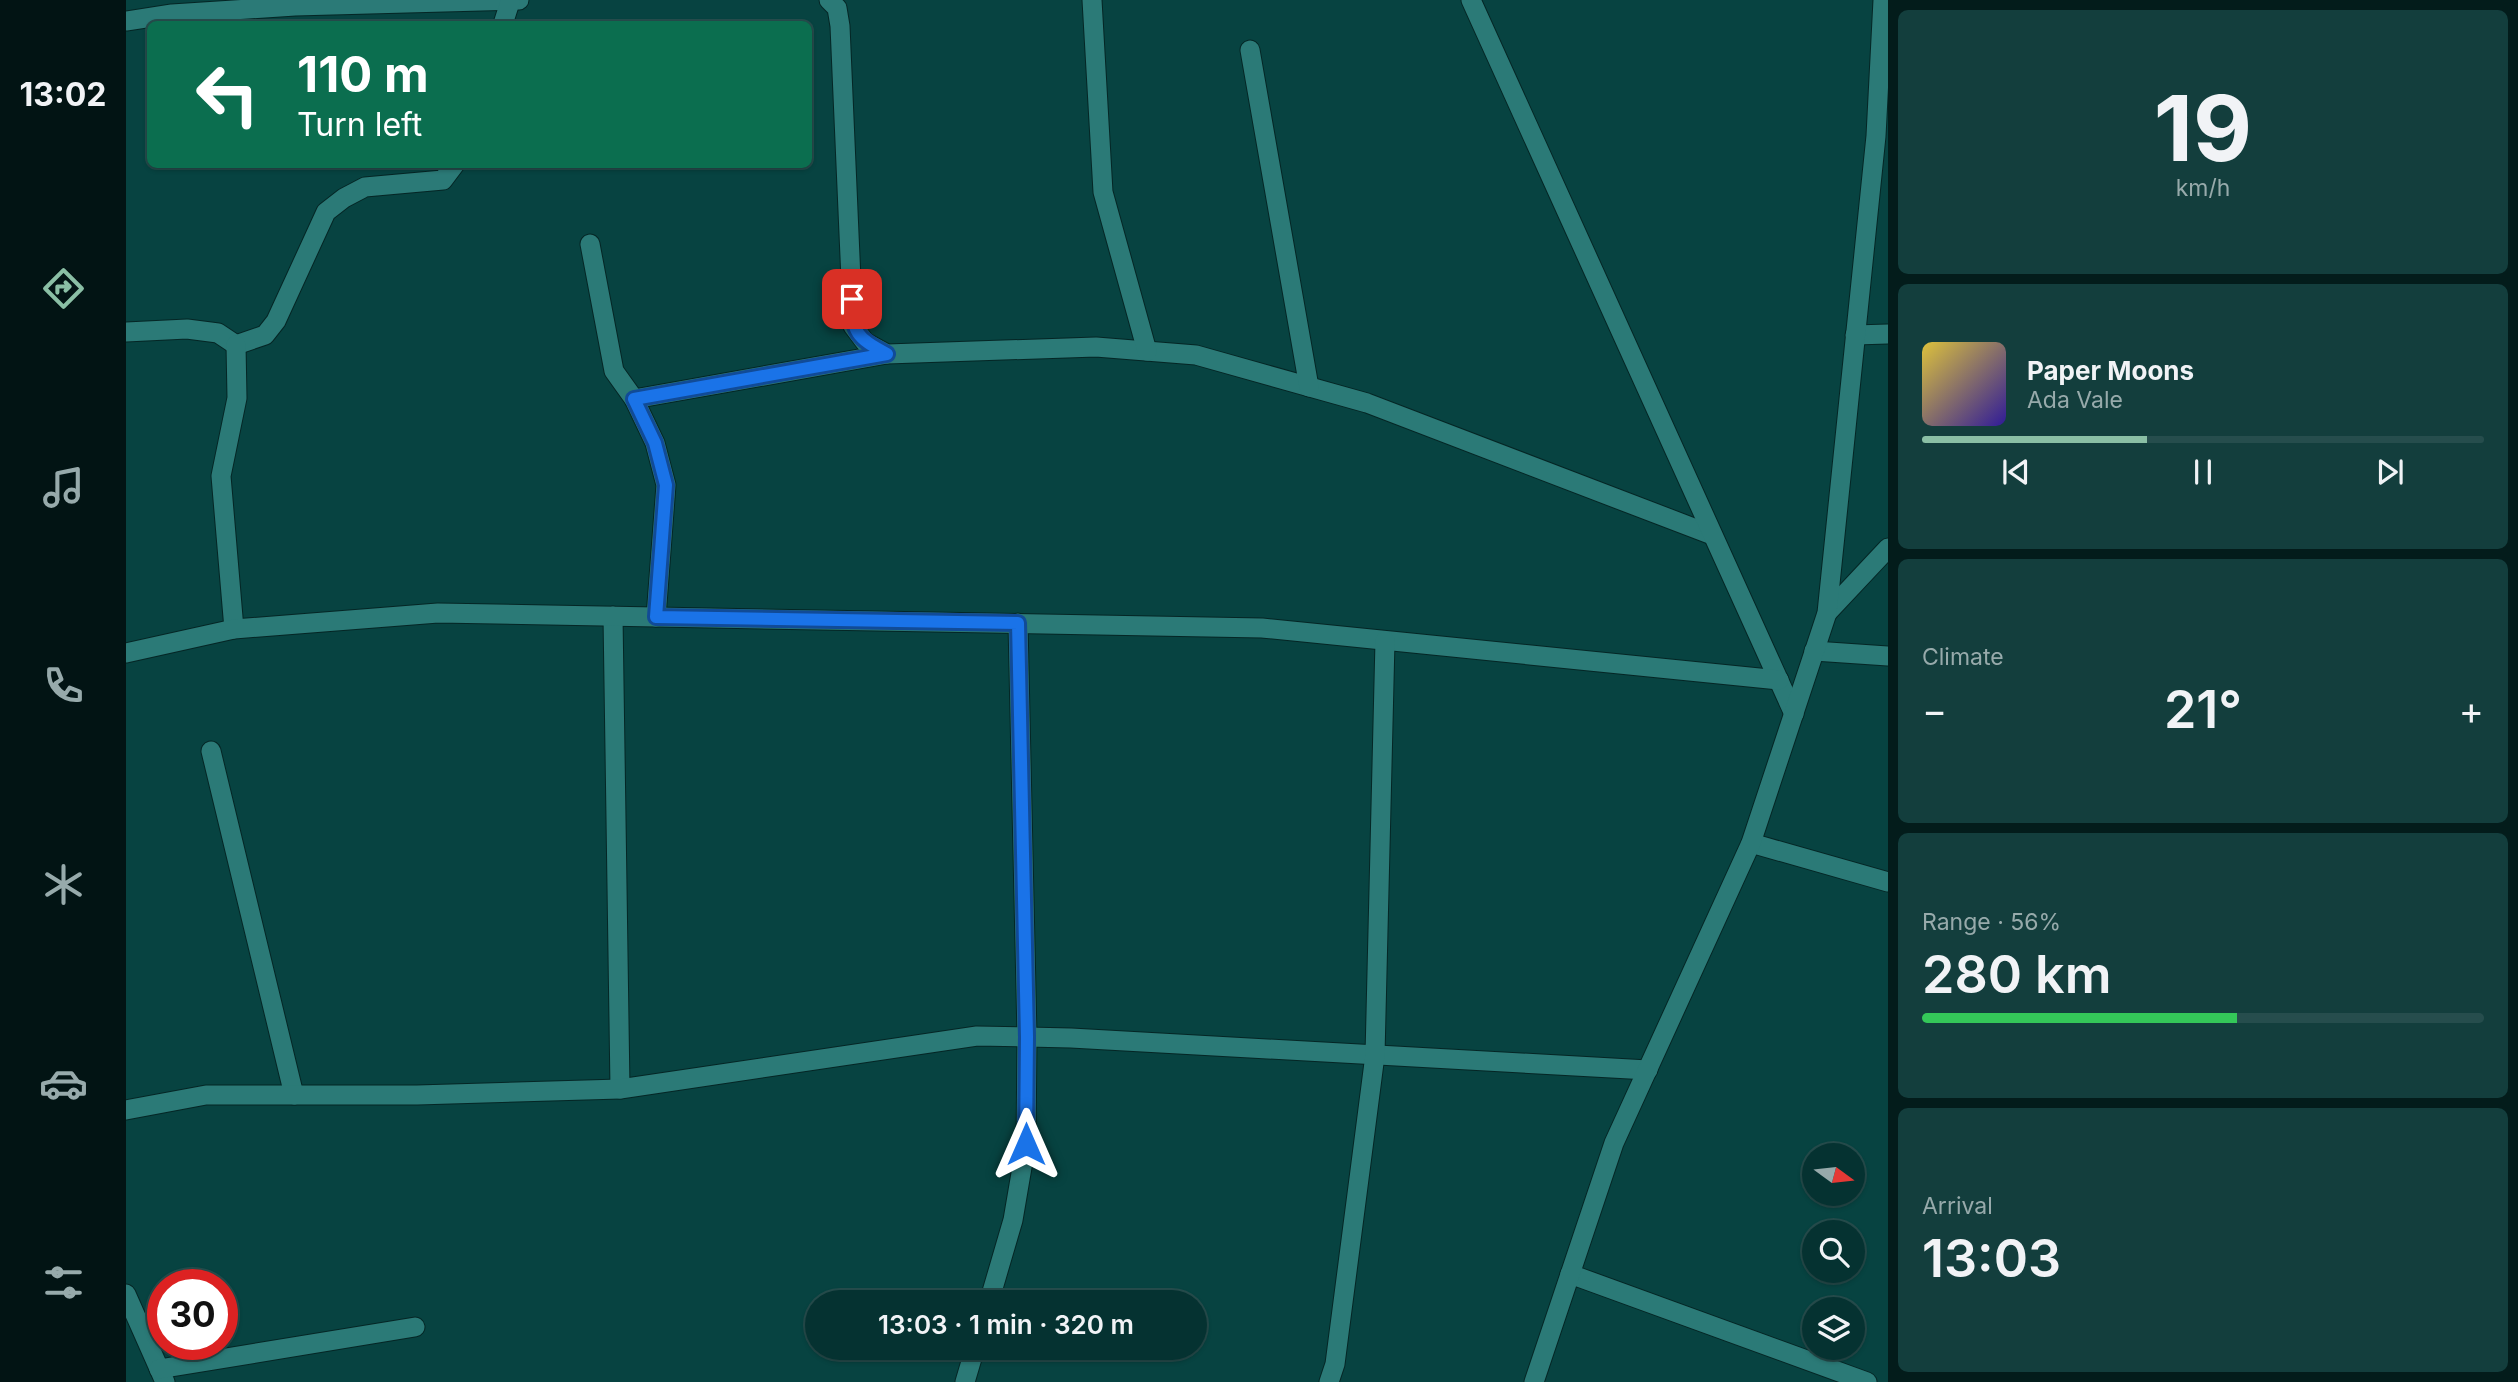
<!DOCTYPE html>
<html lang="en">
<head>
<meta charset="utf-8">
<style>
	:root { --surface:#053231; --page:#133e3d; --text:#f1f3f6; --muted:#97aaab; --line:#264d4d; --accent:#8abfa5 }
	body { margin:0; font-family:Inter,sans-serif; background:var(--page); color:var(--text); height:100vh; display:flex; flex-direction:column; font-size:26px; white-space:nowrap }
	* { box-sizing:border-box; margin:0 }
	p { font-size:23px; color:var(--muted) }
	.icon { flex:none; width:38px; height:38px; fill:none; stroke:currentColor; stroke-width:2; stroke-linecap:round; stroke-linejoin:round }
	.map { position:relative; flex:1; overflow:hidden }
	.details { display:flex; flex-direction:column; gap:10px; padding:10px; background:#031c1b; width:630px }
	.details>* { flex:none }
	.top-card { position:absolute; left:21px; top:21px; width:665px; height:147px; border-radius:10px; box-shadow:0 2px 5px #0004,0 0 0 2px var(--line); background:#0b6e4f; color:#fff; overflow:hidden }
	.needle { width:46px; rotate:105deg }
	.buttons { position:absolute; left:1676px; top:1143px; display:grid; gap:14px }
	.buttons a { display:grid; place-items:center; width:63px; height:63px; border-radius:50%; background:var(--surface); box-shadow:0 2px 5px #0004,0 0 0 2px var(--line); font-size:35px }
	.speed { position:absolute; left:21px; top:1269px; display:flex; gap:14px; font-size:35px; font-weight:700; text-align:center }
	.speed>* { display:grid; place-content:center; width:91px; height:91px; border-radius:50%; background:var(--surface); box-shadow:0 2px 5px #0004,0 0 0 2px var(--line); line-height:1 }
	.speed .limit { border:10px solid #d22; background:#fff; color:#111 }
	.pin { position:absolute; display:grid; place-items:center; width:60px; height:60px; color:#fff; margin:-30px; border-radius:14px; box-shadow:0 4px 10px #0006 }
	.me { position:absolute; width:77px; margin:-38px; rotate:0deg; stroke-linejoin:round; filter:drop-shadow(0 0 5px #0008) }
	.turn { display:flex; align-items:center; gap:24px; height:147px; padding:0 35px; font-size:32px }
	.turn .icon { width:91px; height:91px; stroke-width:2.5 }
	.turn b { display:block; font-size:49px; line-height:60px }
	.big { font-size:52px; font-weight:600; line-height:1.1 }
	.details .card { flex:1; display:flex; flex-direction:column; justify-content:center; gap:10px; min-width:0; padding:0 24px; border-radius:10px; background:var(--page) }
	.details .dial { align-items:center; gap:0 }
	.dial b { font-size:91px; line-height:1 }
	.song { display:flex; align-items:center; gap:21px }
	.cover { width:84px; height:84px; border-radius:10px; background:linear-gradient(135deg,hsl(50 70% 55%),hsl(250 70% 35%)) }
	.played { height:7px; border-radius:4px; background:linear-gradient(90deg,var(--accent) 40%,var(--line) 40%) }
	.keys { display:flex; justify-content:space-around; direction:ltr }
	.heat { display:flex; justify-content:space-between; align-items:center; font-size:38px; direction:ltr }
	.charge { height:10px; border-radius:5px; background:linear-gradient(90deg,#34c759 56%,var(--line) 0) }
	.trip { position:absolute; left:679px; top:1290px; width:402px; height:70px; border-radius:35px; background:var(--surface); box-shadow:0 2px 5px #0004,0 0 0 2px var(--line); font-weight:600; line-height:70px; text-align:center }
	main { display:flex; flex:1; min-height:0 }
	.tab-bar { display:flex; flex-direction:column; width:126px; justify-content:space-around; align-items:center; background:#021414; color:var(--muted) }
	.tab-bar .icon { width:49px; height:49px }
	.tab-bar .on { color:var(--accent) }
	.tab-bar b { font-size:32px; color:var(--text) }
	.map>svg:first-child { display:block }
</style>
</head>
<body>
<main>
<nav class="tab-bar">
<b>13:02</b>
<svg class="icon on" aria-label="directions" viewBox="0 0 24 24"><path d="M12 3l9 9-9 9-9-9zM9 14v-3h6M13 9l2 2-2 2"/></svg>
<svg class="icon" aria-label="music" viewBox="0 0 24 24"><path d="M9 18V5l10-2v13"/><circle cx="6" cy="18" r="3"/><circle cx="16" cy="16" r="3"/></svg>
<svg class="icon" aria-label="phone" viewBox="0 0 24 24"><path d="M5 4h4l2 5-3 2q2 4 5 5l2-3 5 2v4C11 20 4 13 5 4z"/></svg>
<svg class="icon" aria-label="climate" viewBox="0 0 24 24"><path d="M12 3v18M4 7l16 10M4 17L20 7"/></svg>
<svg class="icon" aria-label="car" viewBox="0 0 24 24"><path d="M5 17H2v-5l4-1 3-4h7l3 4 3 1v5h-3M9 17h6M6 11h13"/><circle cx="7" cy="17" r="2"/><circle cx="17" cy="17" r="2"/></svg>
<svg class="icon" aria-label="filters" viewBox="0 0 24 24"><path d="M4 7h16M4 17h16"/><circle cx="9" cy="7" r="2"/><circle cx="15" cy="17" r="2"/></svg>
</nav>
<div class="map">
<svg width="1762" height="1382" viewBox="0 0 1762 1382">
	<rect width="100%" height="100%" fill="#074341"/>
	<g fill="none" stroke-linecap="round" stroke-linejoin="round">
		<g stroke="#052625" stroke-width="21">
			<g id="minor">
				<path d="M703 0 711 8 714 26 727 326 739 342 761 354 970 347 1070 355 1241 403 1586 535"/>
				<path d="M966 0 977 192 1021 351"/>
				<path d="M1345 0 1668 714"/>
				<path d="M0 21 46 14 169 6 393 0"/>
				<path d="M377 24 384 2"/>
				<path d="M1124 50 1183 387"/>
				<path d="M464 244 488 371 508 399 529 443 540 485 530 617"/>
				<path d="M0 332 61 329 92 333 110 345"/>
				<path d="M1729 335 1762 334"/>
				<path d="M110 345 139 335 150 321 200 212 218 198 239 187 317 180 329 164"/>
				<path d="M508 399 761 354"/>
				<path d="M1701 613 1762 548"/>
				<path d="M487 616 494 1089"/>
				<path d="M108 629 95 476 111 398 110 345"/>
				<path d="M1688 651 1762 656"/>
				<path d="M0 653 108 629 312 613 1136 628 1653 680"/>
				<path d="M85 751 168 1095"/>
				<path d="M1625 843 1762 882"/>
				<path d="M0 1110 80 1095H291L494 1089 851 1036 945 1038 1522 1070"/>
				<path d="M1444 1274 1741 1382"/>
				<path d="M0 1294 39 1382"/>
				<path d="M863 1302 887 1220 900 1144 901 1037 892 623"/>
				<path d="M33 1369 289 1327"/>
				<path d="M839 1382 849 1348"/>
				<path d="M1203 1382 1209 1364 1249 1055 1259 641"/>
			</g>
		</g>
		<g stroke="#052625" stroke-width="21">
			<path id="tertiary" d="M1408 1382 1488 1143 1625 843 1701 613 1750 136 1757 0"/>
		</g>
		<use href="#minor" stroke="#2b7a77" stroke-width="19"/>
		<use href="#tertiary" stroke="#2b7a77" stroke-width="19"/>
	</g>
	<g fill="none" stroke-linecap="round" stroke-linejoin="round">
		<g stroke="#114b97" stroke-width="18">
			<path id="route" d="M726 299C727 334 730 337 761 354L508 399 529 443 540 485 530 617 892 623 901 1037 900 1144"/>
		</g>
		<use href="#route" stroke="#1a73e8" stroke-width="12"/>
	</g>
</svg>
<div class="buttons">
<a><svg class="needle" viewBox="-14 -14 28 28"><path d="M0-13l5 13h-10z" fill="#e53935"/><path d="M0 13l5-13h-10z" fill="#97aaab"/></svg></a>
<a><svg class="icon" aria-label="search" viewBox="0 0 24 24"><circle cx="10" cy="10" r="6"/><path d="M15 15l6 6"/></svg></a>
<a><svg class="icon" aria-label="layers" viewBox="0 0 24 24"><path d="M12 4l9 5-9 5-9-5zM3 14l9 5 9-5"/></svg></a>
</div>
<div class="speed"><div class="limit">30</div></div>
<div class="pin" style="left:726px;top:299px;background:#d93025"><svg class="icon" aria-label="arrive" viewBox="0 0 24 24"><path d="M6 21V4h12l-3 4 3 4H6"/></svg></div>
<svg class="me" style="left:900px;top:1144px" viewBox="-20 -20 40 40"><path d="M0-17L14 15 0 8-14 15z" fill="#1a73e8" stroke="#fff" stroke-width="4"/></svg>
<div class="trip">13:03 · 1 min · 320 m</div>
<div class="top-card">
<div class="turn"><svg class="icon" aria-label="left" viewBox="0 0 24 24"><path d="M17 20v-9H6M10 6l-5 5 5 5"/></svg><div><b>110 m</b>Turn left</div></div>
</div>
</div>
<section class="details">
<div class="card dial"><b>19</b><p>km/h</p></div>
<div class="card">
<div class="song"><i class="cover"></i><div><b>Paper Moons</b><p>Ada Vale</p></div></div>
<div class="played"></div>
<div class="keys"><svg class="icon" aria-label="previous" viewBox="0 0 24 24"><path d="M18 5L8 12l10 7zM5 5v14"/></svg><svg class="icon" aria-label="pause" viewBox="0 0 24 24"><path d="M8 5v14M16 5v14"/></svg><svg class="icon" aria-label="next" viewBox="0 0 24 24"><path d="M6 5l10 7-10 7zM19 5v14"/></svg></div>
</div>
<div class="card"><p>Climate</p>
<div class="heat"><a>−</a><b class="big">21°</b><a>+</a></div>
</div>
<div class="card"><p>Range · 56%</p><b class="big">280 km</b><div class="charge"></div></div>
<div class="card"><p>Arrival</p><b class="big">13:03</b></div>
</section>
</main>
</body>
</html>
